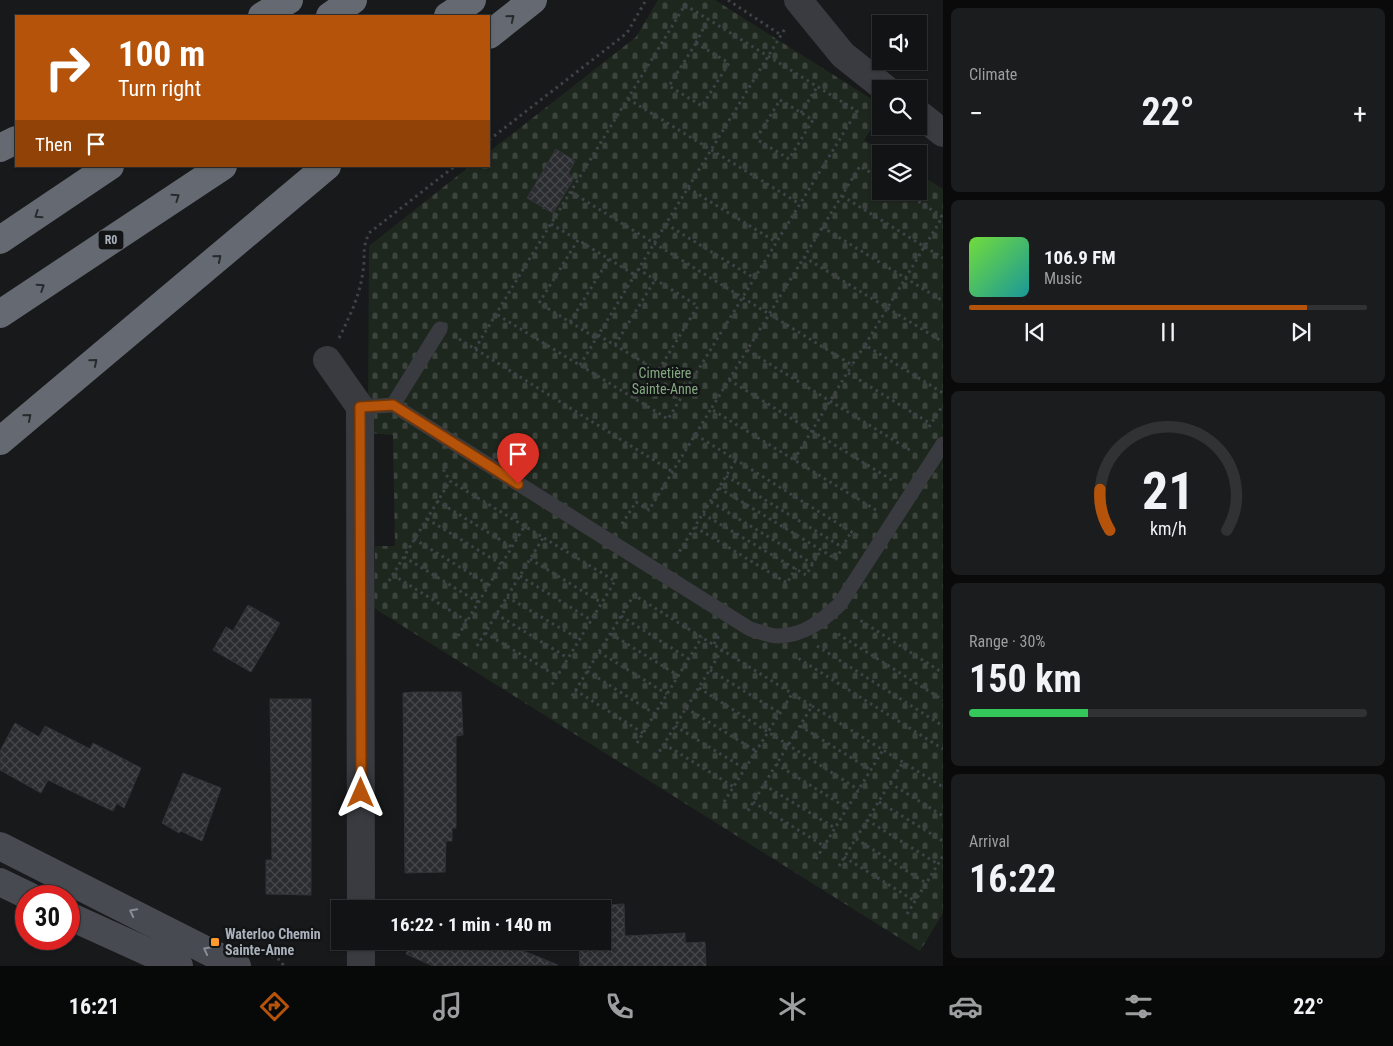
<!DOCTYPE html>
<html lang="en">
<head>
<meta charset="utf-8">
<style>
	:root { --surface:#121314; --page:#1b1c1d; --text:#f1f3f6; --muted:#9c9ea0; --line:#313234; --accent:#b45309 }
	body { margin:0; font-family:"Roboto Condensed",sans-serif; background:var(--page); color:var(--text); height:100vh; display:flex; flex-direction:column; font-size:19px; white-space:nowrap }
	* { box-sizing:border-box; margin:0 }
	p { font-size:16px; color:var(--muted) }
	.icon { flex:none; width:28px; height:28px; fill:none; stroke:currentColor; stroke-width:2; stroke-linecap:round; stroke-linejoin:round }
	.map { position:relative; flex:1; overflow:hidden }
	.details { display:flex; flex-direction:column; gap:8px; padding:8px; background:#0a0a0b; width:450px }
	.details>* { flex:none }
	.banner { position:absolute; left:15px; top:15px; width:475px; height:152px; border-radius:0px; box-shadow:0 1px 4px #0004,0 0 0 1px var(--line); background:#b45309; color:#fff; overflow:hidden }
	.tools { position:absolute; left:872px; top:15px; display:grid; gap:10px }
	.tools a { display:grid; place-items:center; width:55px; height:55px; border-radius:0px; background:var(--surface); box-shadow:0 1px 4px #0004,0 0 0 1px var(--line); font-size:25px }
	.speed { position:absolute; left:15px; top:885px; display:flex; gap:10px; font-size:25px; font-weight:700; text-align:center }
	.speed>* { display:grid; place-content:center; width:65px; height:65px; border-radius:50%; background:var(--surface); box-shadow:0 1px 4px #0004,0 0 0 1px var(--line); line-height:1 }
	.speed .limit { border:8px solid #d22; background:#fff; color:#111 }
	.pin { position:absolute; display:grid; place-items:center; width:42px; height:42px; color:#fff; margin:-51px -21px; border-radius:50% 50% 50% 0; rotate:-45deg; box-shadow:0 0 5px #0007 }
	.pin .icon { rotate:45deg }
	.me { position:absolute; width:55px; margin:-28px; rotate:0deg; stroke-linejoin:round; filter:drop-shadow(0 0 4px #0008) }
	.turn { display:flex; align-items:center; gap:18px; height:105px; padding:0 20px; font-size:22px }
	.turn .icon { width:65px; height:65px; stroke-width:2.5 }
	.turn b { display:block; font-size:35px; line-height:42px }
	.then { display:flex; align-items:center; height:48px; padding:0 20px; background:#0003; gap:10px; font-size:19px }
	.big { font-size:38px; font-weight:700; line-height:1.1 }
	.details .widget { flex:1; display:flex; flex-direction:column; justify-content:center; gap:8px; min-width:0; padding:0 18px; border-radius:8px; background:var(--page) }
	.details .dial { align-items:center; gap:0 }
	.dial svg { height:130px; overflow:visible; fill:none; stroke:var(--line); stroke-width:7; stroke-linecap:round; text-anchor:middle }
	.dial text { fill:var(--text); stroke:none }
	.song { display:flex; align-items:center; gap:15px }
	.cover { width:60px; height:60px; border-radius:8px; background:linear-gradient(135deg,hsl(100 70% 55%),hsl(180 70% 35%)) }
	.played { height:5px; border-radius:2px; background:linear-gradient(90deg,var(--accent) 85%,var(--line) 85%) }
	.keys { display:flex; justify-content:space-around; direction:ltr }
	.heat { display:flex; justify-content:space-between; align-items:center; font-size:28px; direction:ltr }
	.charge { height:8px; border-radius:4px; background:linear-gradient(90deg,#34c759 30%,var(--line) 0) }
	.trip { position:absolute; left:331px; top:900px; width:280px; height:50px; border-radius:0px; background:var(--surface); box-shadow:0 1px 4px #0004,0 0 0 1px var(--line); font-weight:700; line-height:50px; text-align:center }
	.dock { display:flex; height:80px; justify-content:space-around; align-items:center; background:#070808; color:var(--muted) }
	.dock .icon { width:35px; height:35px }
	.dock .current { color:var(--accent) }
	.dock b { font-size:22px; color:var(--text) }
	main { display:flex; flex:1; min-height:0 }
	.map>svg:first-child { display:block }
</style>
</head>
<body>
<main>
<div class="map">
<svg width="943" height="966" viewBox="0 0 943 966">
	<defs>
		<pattern id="cemetery-stones" width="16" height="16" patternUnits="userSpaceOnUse" patternTransform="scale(1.25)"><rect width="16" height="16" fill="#1e271e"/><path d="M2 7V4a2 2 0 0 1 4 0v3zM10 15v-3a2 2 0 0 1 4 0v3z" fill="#3c443d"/></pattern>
		<pattern id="building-cross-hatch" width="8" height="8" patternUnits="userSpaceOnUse" patternTransform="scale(1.25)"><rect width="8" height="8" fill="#2b2c2f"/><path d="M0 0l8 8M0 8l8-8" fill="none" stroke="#47484b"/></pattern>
	</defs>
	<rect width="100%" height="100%" fill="#18191b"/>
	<path fill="url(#cemetery-stones)" d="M658 0H715L881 105V114L864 140 886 154H881V191H919V174L943 189V913L920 951 374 608 375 546H395L393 435 368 433 369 246 470 166H489V152L636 37Z"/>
	<g fill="url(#building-cross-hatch)" stroke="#323337">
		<path d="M556 149 575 161 568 174 574 178 553 213 527 198Z"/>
		<path d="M248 605 280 623 251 672 213 650 226 627 233 631Z"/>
		<path d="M415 692H461L463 735 456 736V828H452V841H446L445 872 405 873 403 693Z"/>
		<path d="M270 699H311V895L266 894V860H272Z"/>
		<path d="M15 723 39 737 45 726 90 749 93 743 141 768 124 808 117 803 113 811 48 780 41 793 0 770V751Z"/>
		<path d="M183 773 221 788 202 841 181 831 179 833 162 823Z"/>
		<path d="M624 904 625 936 685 933V943L705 942 706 966H580L579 946 588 945V941H602V909H587V906Z"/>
		<path d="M412 941H499L558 965 433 966 406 954Z"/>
	</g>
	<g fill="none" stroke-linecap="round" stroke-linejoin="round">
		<g stroke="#3f4348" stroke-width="3" stroke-dasharray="2.5 4" stroke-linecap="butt">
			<path d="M728 0 781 35"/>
			<path d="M696 43 729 63 702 106 669 86Z"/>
			<path d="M696 43 708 19"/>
			<path d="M628 99 800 204"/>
			<path d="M780 100 813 120 789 159 756 139Z"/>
			<path d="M801 113 817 87"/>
			<path d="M489 140 627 33 646 0"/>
			<path d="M688 188 776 242"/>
			<path d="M902 191 943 217"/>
			<path d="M571 192 852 365 865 345 943 393"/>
			<path d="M842 196 943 258"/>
			<path d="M551 224 578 240"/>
			<path d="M666 224 754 278"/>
			<path d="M822 227 943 301"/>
			<path d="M804 257 943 342"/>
			<path d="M609 259 635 275"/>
			<path d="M570 322 609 259 578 240 539 303 596 338"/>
			<path d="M598 335 658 371 698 306 638 269"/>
			<path d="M339 338C350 316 360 295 363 271 366 253 361 252 369 233L455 166"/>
			<path d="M459 339 673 472"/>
			<path d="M615 345 655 280"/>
			<path d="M865 345 943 216"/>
			<path d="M475 349C544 234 615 120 685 5L857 111 668 419 496 314"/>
			<path d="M747 350 913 452"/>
			<path d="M580 365 786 27"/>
			<path d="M848 373 931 424"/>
			<path d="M729 380 895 482"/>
			<path d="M929 427 943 405"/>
			<path d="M696 435 858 536"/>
			<path d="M794 460 852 365"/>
			<path d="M446 463 444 471 450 481 615 581 550 688"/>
			<path d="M726 476 842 547"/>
			<path d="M719 488 836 559 851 532"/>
			<path d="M437 501 512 547"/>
			<path d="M711 502 813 564"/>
			<path d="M876 510 711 409 860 166 881 179"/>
			<path d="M703 514 806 575 821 550"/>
			<path d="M427 519 501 564"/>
			<path d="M622 524 636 502 649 510 711 409"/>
			<path d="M695 527 787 583 796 568"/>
			<path d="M414 539 489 585"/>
			<path d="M404 557 478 602"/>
			<path d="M676 557 736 460"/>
			<path d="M530 559 602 603"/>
			<path d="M393 575 467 621"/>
			<path d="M520 576 591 620"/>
			<path d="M389 581 450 481"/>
			<path d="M507 597 579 639"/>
			<path d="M496 614 568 658"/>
			<path d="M621 616 689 659"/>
			<path d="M855 617 943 673"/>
			<path d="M485 633 557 676"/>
			<path d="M611 634 679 676"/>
			<path d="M838 634 943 700"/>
			<path d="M458 636 524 527"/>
			<path d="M714 644 720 634"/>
			<path d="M477 646 543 538"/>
			<path d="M817 646 943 726"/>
			<path d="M599 652 667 694"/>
			<path d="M793 655 943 749"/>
			<path d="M710 670 780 713"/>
			<path d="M587 671 655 714"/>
			<path d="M699 688 859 790"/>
			<path d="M575 690 643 733"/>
			<path d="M572 696 634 595 812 706 746 814"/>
			<path d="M812 706 943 787"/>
			<path d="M686 708 756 751"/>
			<path d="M675 726 745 769"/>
			<path d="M800 726 871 770"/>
			<path d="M637 743 702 637"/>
			<path d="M664 744 734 787"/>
			<path d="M656 757 722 650"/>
			<path d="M776 764 847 808"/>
			<path d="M890 783 943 816"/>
			<path d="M764 785 835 828"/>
			<path d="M724 802 792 694"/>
			<path d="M753 802 824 846"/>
			<path d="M879 802 943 841"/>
			<path d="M867 820 938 864"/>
			<path d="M856 839 926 883"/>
			<path d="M844 857 915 901"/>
			<path d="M816 859 883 750"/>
			<path d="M839 866 903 762"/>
			<path d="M907 914 943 856"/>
			<path d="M260 950 280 960 284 966"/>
		</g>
		<g stroke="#393b40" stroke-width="15">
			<path d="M440 329 393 405 750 629C758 631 769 636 777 636 804 636 822 621 840 604L943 444"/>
			<path d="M360 407 393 405"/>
		</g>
		<g stroke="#393b40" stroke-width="28">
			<path d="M798 0 843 55 886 89"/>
			<path d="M919 114 943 133"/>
			<path d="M327 360 360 407 361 909"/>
			<path d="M361 941V966"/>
		</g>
		<g stroke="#474b51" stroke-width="28">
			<path d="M0 846 237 966"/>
			<path d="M0 882 29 896"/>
			<path d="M69 916 179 966"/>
		</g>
		<g stroke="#656a72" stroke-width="28">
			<path d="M262 16 289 0"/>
			<path d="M330 16 353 0"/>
			<path d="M448 16 472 0"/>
			<path d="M489 35 533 0"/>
			<path d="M0 148 16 140"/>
			<path d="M0 240 110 166"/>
			<path d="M0 314 223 166"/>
			<path d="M0 441 327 166"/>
		</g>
	</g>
	<defs><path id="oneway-chevron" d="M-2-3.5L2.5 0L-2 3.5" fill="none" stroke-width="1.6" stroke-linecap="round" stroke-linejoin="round" transform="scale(1.25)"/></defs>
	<g stroke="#282a2d">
		<use href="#oneway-chevron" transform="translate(511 18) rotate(-39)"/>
		<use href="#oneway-chevron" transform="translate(176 197) rotate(-34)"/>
		<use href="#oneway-chevron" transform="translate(38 215) rotate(146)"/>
		<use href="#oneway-chevron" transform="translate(218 258) rotate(-40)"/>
		<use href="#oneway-chevron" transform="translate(41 287) rotate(-33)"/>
		<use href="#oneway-chevron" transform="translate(94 362) rotate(-40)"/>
		<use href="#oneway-chevron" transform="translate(28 417) rotate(-40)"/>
	</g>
	<g stroke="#878e97">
		<use href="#oneway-chevron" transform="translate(133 912) rotate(-153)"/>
		<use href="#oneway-chevron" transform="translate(207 950) rotate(-152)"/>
	</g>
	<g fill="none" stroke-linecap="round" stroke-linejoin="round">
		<g stroke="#753606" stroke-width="12">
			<path id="route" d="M361 793 360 407 393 405 518 484"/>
		</g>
		<use href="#route" stroke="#b45309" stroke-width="9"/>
	</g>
	<rect fill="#ff9a2c" stroke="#131416" stroke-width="2" x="210" y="937" width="10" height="10" rx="2.5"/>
	<g text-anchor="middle" stroke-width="5" stroke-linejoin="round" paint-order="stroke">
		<rect fill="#131416" stroke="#7d838a" stroke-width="1" x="98.5" y="230.5" width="25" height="19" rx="4"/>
		<g font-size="12" font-weight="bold" fill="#aab2bc">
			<text x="111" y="244">R0</text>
		</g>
		<g font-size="14" fill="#83a87f" stroke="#131416">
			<text x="665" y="378">Cimetière<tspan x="665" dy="16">Sainte-Anne</tspan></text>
		</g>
		<g font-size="14" font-weight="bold" fill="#aab2bc" stroke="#131416" text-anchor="start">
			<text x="225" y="939">Waterloo Chemin<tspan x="225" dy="16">Sainte-Anne</tspan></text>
		</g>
	</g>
</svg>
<div class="tools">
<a><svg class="icon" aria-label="sound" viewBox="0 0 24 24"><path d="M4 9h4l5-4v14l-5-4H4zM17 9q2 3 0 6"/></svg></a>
<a><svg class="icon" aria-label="search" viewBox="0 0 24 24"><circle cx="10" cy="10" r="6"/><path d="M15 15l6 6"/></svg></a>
<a><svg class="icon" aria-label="layers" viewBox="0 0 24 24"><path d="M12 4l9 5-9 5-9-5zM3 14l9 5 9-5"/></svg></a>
</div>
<div class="speed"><div class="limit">30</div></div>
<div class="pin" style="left:518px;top:484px;background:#d93025"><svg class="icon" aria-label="arrive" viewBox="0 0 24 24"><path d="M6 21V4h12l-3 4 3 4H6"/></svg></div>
<svg class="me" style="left:361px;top:793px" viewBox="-20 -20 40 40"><path d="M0-17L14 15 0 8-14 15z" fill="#b45309" stroke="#fff" stroke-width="4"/></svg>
<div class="trip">16:22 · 1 min · 140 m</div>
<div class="banner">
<div class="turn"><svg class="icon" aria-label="right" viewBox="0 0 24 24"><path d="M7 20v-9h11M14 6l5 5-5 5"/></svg><div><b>100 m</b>Turn right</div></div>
<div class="then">Then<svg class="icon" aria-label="arrive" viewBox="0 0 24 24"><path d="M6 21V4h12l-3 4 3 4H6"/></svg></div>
</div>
</div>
<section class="details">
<div class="widget"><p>Climate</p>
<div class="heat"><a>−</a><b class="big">22°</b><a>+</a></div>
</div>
<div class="widget">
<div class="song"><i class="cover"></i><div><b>106.9 FM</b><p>Music</p></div></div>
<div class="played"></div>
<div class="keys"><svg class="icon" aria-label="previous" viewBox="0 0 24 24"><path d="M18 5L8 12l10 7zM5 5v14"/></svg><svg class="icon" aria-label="pause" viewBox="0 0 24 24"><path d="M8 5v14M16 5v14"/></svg><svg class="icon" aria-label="next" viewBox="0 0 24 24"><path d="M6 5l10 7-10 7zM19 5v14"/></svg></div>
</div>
<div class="widget dial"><svg viewBox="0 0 100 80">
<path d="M14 69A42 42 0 1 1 86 69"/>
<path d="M14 69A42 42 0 0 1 8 44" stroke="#b45309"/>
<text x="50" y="56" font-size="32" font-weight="700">21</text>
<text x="50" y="72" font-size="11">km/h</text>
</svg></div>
<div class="widget"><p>Range · 30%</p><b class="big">150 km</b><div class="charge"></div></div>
<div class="widget"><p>Arrival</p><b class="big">16:22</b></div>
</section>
</main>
<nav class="dock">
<b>16:21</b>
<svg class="icon current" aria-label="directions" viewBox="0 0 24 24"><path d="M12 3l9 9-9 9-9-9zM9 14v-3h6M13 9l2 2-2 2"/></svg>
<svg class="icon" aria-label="music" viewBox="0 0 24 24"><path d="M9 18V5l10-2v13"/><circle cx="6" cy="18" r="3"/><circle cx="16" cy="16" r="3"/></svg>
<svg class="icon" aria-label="phone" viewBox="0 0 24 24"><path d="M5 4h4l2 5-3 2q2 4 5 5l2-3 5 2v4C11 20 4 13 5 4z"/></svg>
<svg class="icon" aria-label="climate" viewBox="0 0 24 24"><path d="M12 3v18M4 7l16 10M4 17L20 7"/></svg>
<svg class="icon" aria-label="car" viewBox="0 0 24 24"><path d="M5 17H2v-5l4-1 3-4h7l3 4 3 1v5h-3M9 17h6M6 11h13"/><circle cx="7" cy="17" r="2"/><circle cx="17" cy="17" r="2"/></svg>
<svg class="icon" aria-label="filters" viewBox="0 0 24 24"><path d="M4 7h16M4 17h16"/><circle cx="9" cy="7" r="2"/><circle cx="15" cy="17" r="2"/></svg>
<b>22°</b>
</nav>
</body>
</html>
